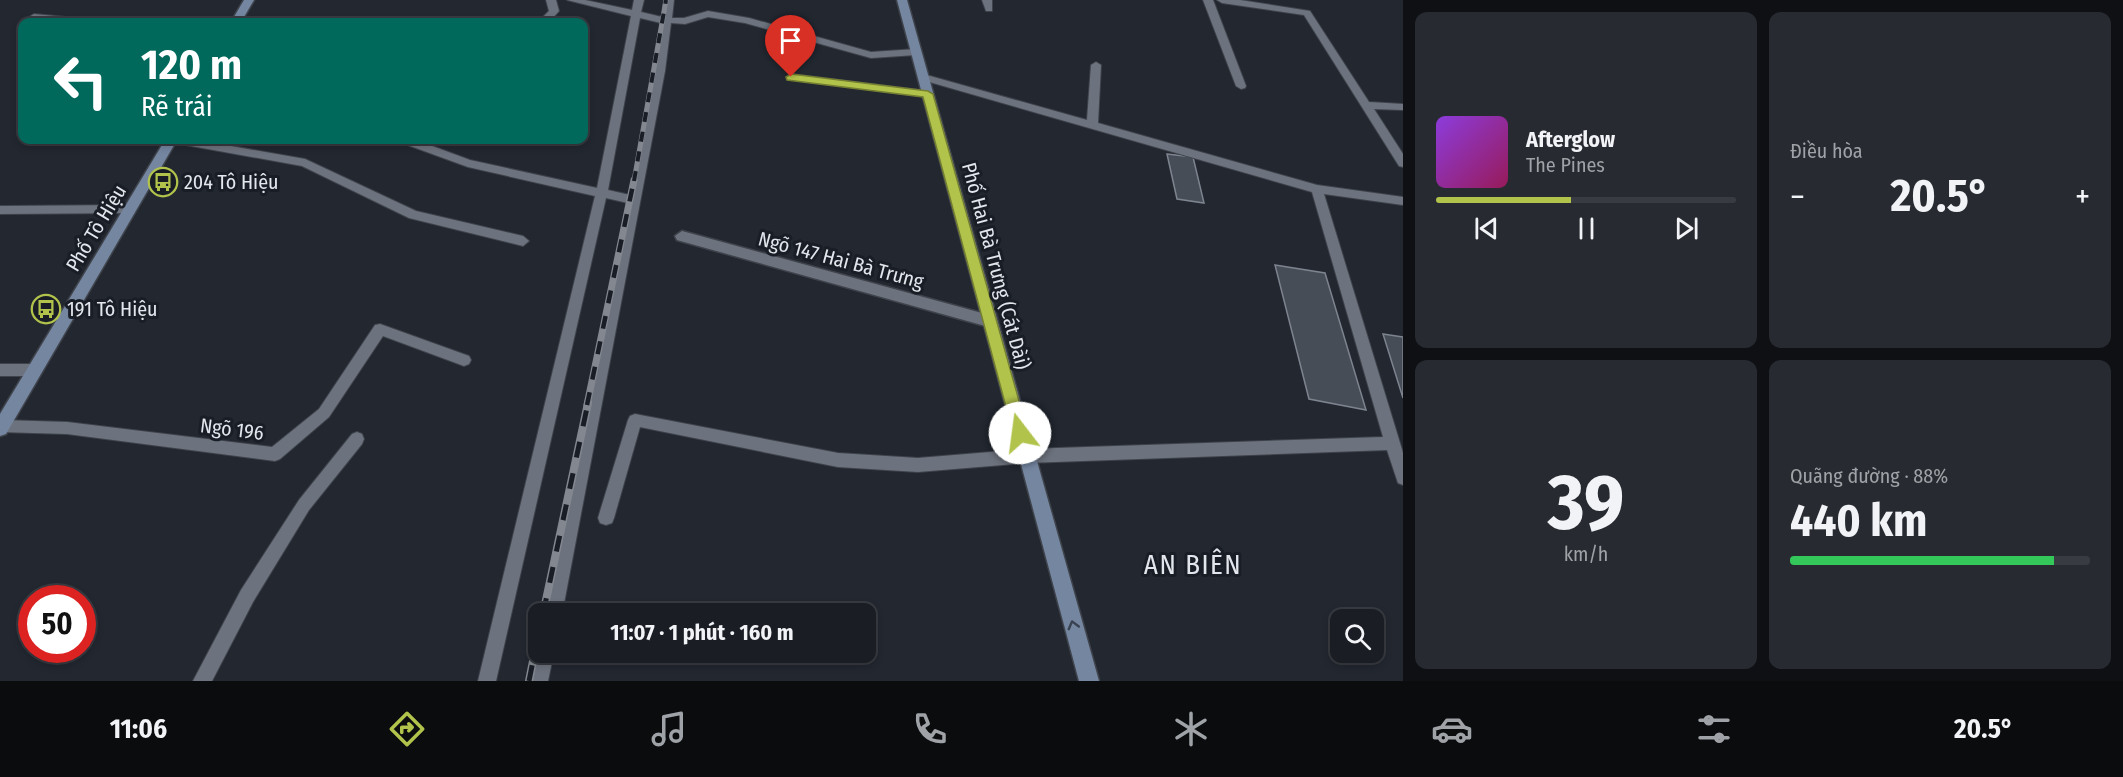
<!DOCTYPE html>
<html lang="vi">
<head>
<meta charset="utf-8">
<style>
	:root { --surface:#1a1d24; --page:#272a31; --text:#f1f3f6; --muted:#9fa2a6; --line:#383b41; --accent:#b2c34c }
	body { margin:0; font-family:"Fira Sans Condensed",sans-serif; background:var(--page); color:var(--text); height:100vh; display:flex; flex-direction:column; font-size:22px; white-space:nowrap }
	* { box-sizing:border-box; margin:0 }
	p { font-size:20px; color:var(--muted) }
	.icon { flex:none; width:33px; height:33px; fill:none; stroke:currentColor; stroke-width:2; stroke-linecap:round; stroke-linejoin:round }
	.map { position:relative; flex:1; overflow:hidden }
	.drawer { display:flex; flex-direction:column; gap:12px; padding:12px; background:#0e1014; width:720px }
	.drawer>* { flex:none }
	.banner { position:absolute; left:18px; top:18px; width:570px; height:126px; border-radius:12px; box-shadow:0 3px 9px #0003,0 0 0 2px var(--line); background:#00695c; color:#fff; overflow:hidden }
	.buttons { position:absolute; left:1330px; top:609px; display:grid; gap:12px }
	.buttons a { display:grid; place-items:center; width:54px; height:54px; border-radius:12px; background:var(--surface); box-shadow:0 3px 9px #0003,0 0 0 2px var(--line); font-size:30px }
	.speed { position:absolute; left:18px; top:585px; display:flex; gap:12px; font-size:30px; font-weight:700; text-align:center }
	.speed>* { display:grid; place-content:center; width:78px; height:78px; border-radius:50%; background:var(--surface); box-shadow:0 3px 9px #0003,0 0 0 2px var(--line); line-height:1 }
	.speed .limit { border:9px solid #d22; background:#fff; color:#111 }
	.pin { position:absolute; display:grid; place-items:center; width:51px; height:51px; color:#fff; margin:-62px -26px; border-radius:50% 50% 50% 0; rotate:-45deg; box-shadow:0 0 6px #0007 }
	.pin .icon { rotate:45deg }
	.me { position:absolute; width:66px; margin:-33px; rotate:345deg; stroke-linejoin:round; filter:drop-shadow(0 0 4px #0008) }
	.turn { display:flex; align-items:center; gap:21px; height:126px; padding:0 24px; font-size:27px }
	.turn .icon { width:78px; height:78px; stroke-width:2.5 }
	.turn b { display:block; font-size:42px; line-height:51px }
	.big { font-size:45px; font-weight:700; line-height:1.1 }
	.drawer .widget { flex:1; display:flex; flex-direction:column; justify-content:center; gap:9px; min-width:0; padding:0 21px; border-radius:12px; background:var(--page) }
	.drawer .dial { align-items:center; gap:0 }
	.dial b { font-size:78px; line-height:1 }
	.song { display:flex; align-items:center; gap:18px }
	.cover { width:72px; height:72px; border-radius:9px; background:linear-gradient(135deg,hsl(270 70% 55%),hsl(330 70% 35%)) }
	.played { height:6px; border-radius:3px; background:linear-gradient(90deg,var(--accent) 45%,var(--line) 45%) }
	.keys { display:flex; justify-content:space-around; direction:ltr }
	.heat { display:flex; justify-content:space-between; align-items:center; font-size:33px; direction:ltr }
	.charge { height:9px; border-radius:4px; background:linear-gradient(90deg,#34c759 88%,var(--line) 0) }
	.drawer .tiles { flex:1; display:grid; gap:12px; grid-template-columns:repeat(2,1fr) }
	.trip { position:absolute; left:528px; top:603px; width:348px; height:60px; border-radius:12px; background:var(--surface); box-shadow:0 3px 9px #0003,0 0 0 2px var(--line); font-weight:700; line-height:60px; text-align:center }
	.tabs { display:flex; height:96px; justify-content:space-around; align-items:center; background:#0a0c0e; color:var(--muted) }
	.tabs .icon { width:42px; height:42px }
	.tabs .current { color:var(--accent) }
	.tabs b { font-size:27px; color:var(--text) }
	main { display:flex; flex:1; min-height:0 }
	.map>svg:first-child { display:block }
</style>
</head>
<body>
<main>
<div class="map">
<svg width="1403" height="681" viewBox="0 0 1403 681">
	<rect width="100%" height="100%" fill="#222730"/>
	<g fill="#474d56" stroke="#7e848f" stroke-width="1.5">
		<path d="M1167 154 1193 157 1204 203 1177 199Z"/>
		<path d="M1275 265 1325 273 1366 410 1309 399Z"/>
		<path d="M1383 334 1403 337V398Z"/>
	</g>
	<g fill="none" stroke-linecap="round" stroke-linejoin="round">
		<g stroke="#3f434b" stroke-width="2">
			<g id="service">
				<path d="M546 0H556L559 11 549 22H535L536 20 541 19 549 11Z"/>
				<path d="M567 0H585L632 10 634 0H644L641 12 662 17 664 0H674L672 18H684L708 11 749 18 871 52 916 49 921 52 916 55 871 58 745 23 708 17 685 24 671 23 665 71 562 614H545L628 203 606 198 496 681H478L595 196 468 167 402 143 400 140H416L470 160 597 188 631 16ZM640 18 661 23 655 71 630 195 608 190Z"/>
				<path d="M982 0H992V11H986Z"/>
				<path d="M1203 0H1213L1246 86 1245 88 1241 89 1236 86Z"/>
				<path d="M1217 0H1240L1310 11 1369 102 1403 104V110L1374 109 1403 154V167L1399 166 1304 15 1222 3Z"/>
				<path d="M34 14 87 19 92 22H62L31 19 29 17Z"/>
				<path d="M1096 62 1101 65 1098 123 1317 185 1403 197V205L1324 194 1400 443 1403 453V485L1398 483 1387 450 1027 463 918 472 838 467 640 427 614 518 612 523 606 525 600 523 598 518 628 420 630 416 635 414 838 453 918 458 1027 449 1383 437 1312 192 919 79 918 77 923 74 1087 120 1091 65Z"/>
				<path d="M791 74 928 91 933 94 928 97 787 79 786 77Z"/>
				<path d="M174 140H197L305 159 416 211 523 236 529 241 523 246 409 218 302 166 180 144Z"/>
				<path d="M130 205 136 209 130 213 0 214V206Z"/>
				<path d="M380 324 469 356 471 360 469 364 464 366 383 336 329 417 280 459 275 461 67 434 0 432V420H2L67 422 272 447 319 409 375 325Z"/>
				<path d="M0 364H35L40 366 42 370 40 374 35 376H0Z"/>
				<path d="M357 432 362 434 364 439 362 444 309 510 253 602 212 681H193L241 590 299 500 352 434Z"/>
				<path d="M538 647V652H554L548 681H530Z"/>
			</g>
		</g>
		<g stroke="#3f434b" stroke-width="3">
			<path id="minor" d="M682 231 989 315 994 317 996 321 994 325 989 327 677 240 675 236Z"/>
		</g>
		<g stroke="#3f434b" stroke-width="3">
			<g id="secondary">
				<path d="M244 0H254L241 22H231Z"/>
				<path d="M897 0H907L1099 681H1079Z"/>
				<path d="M165 140H177L6 434 0 436V414Z"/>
			</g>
		</g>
		<use href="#service" fill="#6d737e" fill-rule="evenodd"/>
		<use href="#minor" fill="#6d737e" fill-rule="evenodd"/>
		<use href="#secondary" fill="#7586a1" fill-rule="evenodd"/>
		<g stroke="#83878f" stroke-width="5">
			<path id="rail-far2" d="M634 181 666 0"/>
		</g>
		<g stroke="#83878f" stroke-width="7">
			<path id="rail-far1" d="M587 405 634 180"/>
		</g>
		<g stroke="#83878f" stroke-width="8">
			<g id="rail">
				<path d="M543 614 588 403"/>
				<path d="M529 681 538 636"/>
			</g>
		</g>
		<use href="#rail-far2" stroke="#191e26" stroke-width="4" stroke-dasharray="10" stroke-linecap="butt"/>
		<use href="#rail-far1" stroke="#191e26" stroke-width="4.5" stroke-dasharray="13" stroke-linecap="butt"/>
		<use href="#rail" stroke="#191e26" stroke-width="5" stroke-dasharray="16" stroke-linecap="butt"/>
	</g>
	<defs><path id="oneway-chevron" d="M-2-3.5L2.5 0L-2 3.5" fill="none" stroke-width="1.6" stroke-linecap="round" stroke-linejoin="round" transform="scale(1.5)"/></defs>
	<use stroke="#394251" href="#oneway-chevron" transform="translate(1073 625) rotate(-105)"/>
	<path fill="#b2c34c" stroke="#747f31" stroke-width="1.5" d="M791 74 928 91 933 94 1028 433 1026 438 1020 440 1015 438 1013 433 923 97 787 80 786 77Z"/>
	<defs>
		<g id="bus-ring" transform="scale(1.5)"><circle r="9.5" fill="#191e26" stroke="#b2c34c" stroke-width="1.5"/><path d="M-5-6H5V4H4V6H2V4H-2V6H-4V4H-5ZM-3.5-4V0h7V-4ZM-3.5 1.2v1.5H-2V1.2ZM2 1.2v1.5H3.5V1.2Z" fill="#b2c34c"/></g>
	</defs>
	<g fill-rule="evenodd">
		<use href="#bus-ring" x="163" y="182"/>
		<use href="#bus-ring" x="46" y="309"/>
	</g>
	<g text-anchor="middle" stroke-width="6" stroke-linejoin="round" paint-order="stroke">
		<g font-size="20" fill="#e3e6ec" stroke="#191e26" text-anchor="start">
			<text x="184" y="189">204 Tô Hiệu</text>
			<text x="67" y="316">191 Tô Hiệu</text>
		</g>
		<g font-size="20" fill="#e3e6ec" stroke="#191e26">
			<text transform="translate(96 228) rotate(-59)" y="7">Phố Tô Hiệu</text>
			<text transform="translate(841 260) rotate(15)" y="7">Ngõ 147 Hai Bà Trưng</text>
			<text transform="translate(996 266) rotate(75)" y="7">Phố Hai Bà Trưng (Cát Dài)</text>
			<text transform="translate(232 429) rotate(7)" y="7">Ngõ 196</text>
		</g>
		<g font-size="27" letter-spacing="1.5" fill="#e3e6ec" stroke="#191e26">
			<text x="1193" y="574">AN BIÊN</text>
		</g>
	</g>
</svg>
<div class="buttons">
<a><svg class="icon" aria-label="search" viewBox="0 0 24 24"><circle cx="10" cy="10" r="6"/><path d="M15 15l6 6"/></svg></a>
</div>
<div class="speed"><div class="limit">50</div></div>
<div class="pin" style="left:791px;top:77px;background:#d93025"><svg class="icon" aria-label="arrive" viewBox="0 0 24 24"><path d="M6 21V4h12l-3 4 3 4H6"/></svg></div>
<svg class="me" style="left:1020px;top:433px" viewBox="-20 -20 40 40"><circle r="19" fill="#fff"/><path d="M0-13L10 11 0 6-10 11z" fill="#b2c34c"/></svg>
<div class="trip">11:07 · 1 phút · 160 m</div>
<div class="banner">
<div class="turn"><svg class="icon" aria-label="left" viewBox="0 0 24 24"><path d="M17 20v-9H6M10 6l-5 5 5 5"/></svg><div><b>120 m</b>Rẽ trái</div></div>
</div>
</div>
<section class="drawer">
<div class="tiles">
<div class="widget">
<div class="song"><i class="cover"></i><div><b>Afterglow</b><p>The Pines</p></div></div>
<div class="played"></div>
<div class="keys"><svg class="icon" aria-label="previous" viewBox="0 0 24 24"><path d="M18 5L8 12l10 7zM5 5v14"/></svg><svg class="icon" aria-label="pause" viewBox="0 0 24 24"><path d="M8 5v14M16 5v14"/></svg><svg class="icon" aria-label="next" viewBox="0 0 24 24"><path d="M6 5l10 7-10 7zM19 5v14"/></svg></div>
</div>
<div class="widget"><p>Điều hòa</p>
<div class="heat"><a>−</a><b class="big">20.5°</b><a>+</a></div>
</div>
<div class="widget dial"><b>39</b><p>km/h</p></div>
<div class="widget"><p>Quãng đường · 88%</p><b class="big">440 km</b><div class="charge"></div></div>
</div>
</section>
</main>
<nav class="tabs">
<b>11:06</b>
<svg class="icon current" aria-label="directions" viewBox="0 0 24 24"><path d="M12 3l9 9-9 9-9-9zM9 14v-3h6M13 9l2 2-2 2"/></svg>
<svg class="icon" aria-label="music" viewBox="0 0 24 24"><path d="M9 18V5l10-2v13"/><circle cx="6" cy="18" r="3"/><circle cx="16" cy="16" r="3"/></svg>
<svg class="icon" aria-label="phone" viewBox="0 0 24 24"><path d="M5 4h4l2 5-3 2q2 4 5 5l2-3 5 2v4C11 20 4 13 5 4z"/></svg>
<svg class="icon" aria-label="climate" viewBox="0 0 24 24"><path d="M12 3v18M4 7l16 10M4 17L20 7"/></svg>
<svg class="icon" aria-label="car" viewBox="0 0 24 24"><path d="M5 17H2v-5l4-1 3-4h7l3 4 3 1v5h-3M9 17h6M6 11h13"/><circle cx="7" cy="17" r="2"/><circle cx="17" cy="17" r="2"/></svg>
<svg class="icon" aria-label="filters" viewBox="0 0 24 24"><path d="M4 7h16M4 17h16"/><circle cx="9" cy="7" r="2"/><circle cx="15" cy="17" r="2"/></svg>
<b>20.5°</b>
</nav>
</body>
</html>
